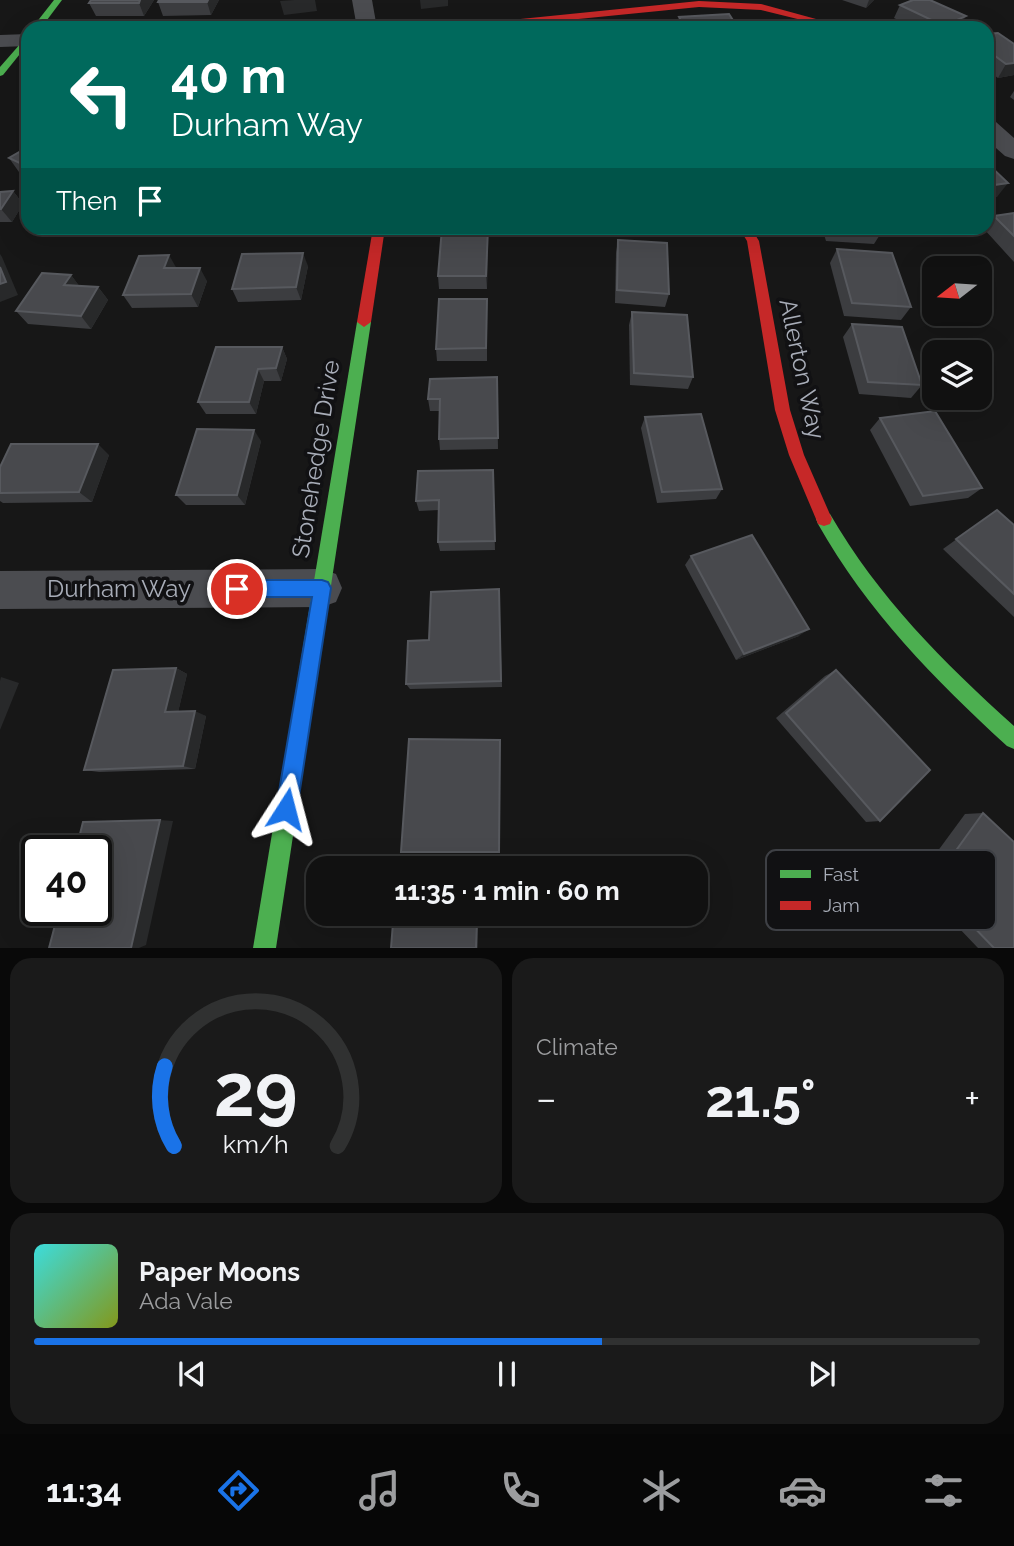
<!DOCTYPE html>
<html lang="en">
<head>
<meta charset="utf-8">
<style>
	:root { --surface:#111; --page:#1a1a1a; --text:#f1f3f6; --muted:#9c9d9f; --line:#303131; --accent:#1a73e8 }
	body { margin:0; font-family:Raleway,sans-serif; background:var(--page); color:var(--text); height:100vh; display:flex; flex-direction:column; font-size:26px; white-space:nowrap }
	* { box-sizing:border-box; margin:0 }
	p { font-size:23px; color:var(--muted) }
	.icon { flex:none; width:38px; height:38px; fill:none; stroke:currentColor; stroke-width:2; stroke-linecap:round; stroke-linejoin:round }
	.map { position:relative; height:948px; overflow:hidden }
	.details { display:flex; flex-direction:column; gap:10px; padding:10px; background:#090909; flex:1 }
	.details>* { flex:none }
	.hud { position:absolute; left:21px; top:21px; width:973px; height:214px; border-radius:21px; box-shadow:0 7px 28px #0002,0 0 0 2px var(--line); background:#00695c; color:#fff; overflow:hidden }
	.needle { width:46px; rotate:253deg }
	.tools { position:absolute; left:922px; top:256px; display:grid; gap:14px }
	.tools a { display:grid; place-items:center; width:70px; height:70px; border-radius:14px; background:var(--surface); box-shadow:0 7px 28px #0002,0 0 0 2px var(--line); font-size:35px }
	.speed { position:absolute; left:21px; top:835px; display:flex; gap:14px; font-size:35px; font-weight:700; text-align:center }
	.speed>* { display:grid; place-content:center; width:91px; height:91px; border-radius:50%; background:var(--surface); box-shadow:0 7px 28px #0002,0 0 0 2px var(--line); line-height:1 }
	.speed .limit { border:4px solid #111; border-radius:10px; background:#fff; color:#111 }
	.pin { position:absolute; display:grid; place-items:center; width:60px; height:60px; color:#fff; margin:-30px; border:4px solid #fff; border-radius:50%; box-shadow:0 2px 7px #0007 }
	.me { position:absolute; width:77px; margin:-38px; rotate:9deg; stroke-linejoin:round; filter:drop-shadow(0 0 5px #0008) }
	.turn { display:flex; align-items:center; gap:24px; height:147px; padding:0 35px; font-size:32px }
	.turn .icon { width:91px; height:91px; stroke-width:2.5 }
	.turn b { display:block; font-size:49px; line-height:60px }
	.then { display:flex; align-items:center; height:66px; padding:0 35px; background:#0003; gap:14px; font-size:26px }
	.big { font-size:52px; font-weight:700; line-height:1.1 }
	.details .tile { flex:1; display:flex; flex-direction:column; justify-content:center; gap:10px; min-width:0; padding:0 24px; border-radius:21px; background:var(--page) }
	.details .dial { align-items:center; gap:0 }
	.dial svg { height:182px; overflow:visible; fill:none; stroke:var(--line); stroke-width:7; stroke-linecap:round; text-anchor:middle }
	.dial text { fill:var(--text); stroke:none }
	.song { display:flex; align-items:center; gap:21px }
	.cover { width:84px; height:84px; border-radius:10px; background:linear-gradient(135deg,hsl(180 70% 55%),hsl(70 70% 35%)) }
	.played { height:7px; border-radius:4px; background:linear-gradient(90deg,var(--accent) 60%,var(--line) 60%) }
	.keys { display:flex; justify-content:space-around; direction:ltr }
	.heat { display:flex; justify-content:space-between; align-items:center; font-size:38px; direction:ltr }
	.details .tiles { flex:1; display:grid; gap:10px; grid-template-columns:1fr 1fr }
	.tile:last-child { grid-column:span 2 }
	.trip { position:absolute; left:306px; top:856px; width:402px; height:70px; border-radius:21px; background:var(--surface); box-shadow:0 7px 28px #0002,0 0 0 2px var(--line); font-weight:700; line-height:70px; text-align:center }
	.menu { display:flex; height:112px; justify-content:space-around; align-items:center; background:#070707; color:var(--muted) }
	.menu .icon { width:49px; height:49px }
	.menu .active { color:var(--accent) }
	.menu b { font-size:32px; color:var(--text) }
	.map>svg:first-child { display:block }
</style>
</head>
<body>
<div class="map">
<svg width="1014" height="948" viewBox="0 0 1014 948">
	<rect width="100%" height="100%" fill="#171717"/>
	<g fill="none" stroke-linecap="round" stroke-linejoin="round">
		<g fill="#4b4c50" fill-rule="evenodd">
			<path d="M352 0H372L377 28H357Z"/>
			<path d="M28 34V46L0 47V35Z"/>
			<path d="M987 120 996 122 1014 138V159L1005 156 987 140Z"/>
			<path d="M322 569 336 574 342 588 336 602 322 607 0 609V571Z"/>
		</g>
		<g fill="#4caf50" fill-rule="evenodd">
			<path d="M54 0H62L41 28H32Z"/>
			<path d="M28 35V44L3 75 0 76V67Z"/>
			<path d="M364 317 371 322 276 948H253L357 322Z"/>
			<path d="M824 512 830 514C878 597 943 662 1014 726V749L1007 746C934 679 867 611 818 524L816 519 818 514Z"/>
		</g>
		<g fill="#c62828" fill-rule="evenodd">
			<path d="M699 1 761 4 849 28H834L761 10 699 7 488 28H458L462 25Z"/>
			<path d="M373 228H385L371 322 364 327 357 322Z"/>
			<path d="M739 228H751L759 241 790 410 804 455 832 519 830 524 824 526 818 524 816 519 789 455 775 410 747 241Z"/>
		</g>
	</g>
	<g fill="#3c3d40">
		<path d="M154 0 144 16H96L89 3Z"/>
		<path d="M219 0 211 15 163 16 158 2Z"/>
		<path d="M842 0H874L866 8Z"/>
		<path d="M900 5 959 28H914L894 18Z"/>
		<path d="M679 17 738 28H677Z"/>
		<path d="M987 34 1014 44V75L998 78 987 70Z"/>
		<path d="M1014 91V100L1010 97Z"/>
		<path d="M28 147V176L19 172 9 158Z"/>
		<path d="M13 191 23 204 12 222H0V192Z"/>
		<path d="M1014 213V262L984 229 985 228H987V225L994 216Z"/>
		<path d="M488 228 487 289H439L438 276Z"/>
		<path d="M589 228H637L636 234 591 236Z"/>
		<path d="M822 228H882L883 230 874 244 826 241Z"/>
		<path d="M618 240 669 294 665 307 615 303 616 253Z"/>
		<path d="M837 249 911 307 901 320 844 316 830 263Z"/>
		<path d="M308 266 301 300 238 302 232 289Z"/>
		<path d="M176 268 207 281 198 307 132 308 123 295Z"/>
		<path d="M71 275 79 286 98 287 108 300 91 329 28 324 16 311Z"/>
		<path d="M487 312V361H437L436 349Z"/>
		<path d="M632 312 693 377 688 389 630 385 629 325Z"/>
		<path d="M852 324 922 385 911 398 859 394 843 337Z"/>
		<path d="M282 347 287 359 281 381H264L256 414H206L198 402Z"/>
		<path d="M497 377 498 449 440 450 439 439 440 411H430L428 399Z"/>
		<path d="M645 417 722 489 716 499 657 503 641 428Z"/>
		<path d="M880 418 982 488 968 498 910 506 870 430Z"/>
		<path d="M261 441 245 505H186L176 495Z"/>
		<path d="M109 455 92 502 3 503 0 501V467Z"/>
		<path d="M493 470 495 550 440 551 438 542 439 510 419 511 416 501Z"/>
		<path d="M997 510 1014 525V617L943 549Z"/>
		<path d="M691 556 799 636 736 660 685 565Z"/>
		<path d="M499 589 502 687 410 689 406 684Z"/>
		<path d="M176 668 187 674 178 712 206 716 195 769 99 772 84 770Z"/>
		<path d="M836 670 880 821 866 822 776 718 825 676Z"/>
		<path d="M983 813 1014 948H978L915 882 965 814Z"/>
		<path d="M478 919V948L393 923 397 920Z"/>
	</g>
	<g fill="#28292a">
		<path d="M140 0H154L144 16 139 3Z"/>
		<path d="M208 0H219L211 15 207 2Z"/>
		<path d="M294 0H315L317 11 284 15 280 1Z"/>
		<path d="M420 0H448V6L421 9Z"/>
		<path d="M869 0H874L866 8Z"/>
		<path d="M966 16 959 28H943L944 26Z"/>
		<path d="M1014 63V75L998 78 1006 64Z"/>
		<path d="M1008 183 997 197 987 198V186Z"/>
		<path d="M13 191 23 204 12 222 1 209Z"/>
		<path d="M488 228V242L487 289 486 276Z"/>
		<path d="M303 253 308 266 301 300 296 287Z"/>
		<path d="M0 254 2 257 18 295 0 302Z"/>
		<path d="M169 255 177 269 164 268Z"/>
		<path d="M200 268 207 281 198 307 191 294Z"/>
		<path d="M71 275 81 288 64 285Z"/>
		<path d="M98 287 108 300 91 329 81 316Z"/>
		<path d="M282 347 287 359 281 381 276 368Z"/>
		<path d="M258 369 264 381 256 414 249 402Z"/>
		<path d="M254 430 261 441 245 505 237 495Z"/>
		<path d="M98 444 109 455 92 502 79 492Z"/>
		<path d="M809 629 799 636 736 660 744 654Z"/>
		<path d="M176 668 187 674 177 717 165 712Z"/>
		<path d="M1 677 19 683 0 730V681Z"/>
		<path d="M195 711 206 716 195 769 183 766Z"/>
		<path d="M160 820 173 821 146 945 139 948H131Z"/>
		<path d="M478 919V948H476L477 922Z"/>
	</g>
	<g fill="#48494d" stroke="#57595e" stroke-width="2">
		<path d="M91 0H140L139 3H89Z"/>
		<path d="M159 0H208L207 2H158Z"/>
		<path d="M913 0H930L966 16 944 26 900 5Z"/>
		<path d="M729 14 738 28H685L679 17Z"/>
		<path d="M648 20 653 28H600L599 25Z"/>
		<path d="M788 22 804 28H780Z"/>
		<path d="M998 33 1014 44V63L1006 64 987 50V34Z"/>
		<path d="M28 147V167L9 158Z"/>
		<path d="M987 163 1008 183 987 186Z"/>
		<path d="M13 191 1 209H0V192Z"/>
		<path d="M1014 213V236L994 216Z"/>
		<path d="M442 228H488L486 276H438Z"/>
		<path d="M833 228H882L883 230Z"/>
		<path d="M618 240 667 243 669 294 617 290Z"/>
		<path d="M837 249 892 253 911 307 852 303Z"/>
		<path d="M303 253 296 287 232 289 242 254Z"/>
		<path d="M169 255 164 268H200L191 294 123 295 139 256Z"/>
		<path d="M0 267 6 282 0 284Z"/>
		<path d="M42 273 71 275 64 285 98 287 81 316 16 311Z"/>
		<path d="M439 299H487L486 348 436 349Z"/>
		<path d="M632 312 687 315 693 377 634 373Z"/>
		<path d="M852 324 902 327 922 385 868 382Z"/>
		<path d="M216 347H282L276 368 258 369 249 402H198Z"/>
		<path d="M497 377 498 438 439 439 440 399H428L430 379Z"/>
		<path d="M935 411 982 488 923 496 880 418Z"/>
		<path d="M701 414 722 489 662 492 645 417Z"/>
		<path d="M197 429 254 430 237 495H176Z"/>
		<path d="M11 444H98L79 492 0 493V467Z"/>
		<path d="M493 470 495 541 438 542 439 500 416 501 418 471Z"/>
		<path d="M997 510 1014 525V594L956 539Z"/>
		<path d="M752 535 809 629 744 654 691 556Z"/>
		<path d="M499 589 501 681 406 684 408 641 429 640 431 592Z"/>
		<path d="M176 668 165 712 195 711 183 766 84 770 113 670Z"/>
		<path d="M836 670 930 770 880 821 786 713Z"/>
		<path d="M409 739 500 740 499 852H401Z"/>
		<path d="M983 813 1014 842V948H994L932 884Z"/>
		<path d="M160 820 131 948H49L59 910H96V850H76L83 822Z"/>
		<path d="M477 922 476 948H391L393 923Z"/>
	</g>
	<path fill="#1a73e8" stroke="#114b97" stroke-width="2" d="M237 580H322L328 582 331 588 297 809 294 817 286 820 279 817 276 809 312 597H237L230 594 228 589 230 583Z"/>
	<g text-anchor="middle" stroke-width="7" stroke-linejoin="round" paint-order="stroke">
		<g font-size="24" fill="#a8adb8" stroke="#111113">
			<text transform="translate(802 369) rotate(78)" y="8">Allerton Way</text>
			<text transform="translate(316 459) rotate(-81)" y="8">Stonehedge Drive</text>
			<text x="119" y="597">Durham Way</text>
		</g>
	</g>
	<rect x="766" y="850" width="230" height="80" rx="10" fill="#111113" stroke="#3e4045" stroke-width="2"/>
	<rect x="780" y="870" width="31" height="8" fill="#4caf50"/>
	<rect x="780" y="901" width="31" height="9" fill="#c62828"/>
	<g font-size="19" fill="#a8adb8">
		<text x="823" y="881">Fast</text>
		<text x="823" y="912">Jam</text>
	</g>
</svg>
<div class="tools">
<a><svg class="needle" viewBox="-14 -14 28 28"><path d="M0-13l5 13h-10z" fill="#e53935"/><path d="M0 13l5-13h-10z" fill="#9c9d9f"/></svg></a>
<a><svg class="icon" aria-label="layers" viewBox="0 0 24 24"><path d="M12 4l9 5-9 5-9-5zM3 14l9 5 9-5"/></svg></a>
</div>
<div class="speed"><div class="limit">40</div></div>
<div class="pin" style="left:237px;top:589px;background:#d93025"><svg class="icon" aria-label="arrive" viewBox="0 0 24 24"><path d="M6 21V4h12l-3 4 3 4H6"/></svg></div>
<svg class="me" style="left:286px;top:809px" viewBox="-20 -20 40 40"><path d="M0-17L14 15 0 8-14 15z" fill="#1a73e8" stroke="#fff" stroke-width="4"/></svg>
<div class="trip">11:35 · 1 min · 60 m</div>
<div class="hud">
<div class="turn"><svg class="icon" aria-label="left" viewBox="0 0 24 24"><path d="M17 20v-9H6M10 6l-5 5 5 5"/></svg><div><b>40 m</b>Durham Way</div></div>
<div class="then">Then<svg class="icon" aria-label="arrive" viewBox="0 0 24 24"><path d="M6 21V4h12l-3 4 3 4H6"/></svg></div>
</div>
</div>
<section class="details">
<div class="tiles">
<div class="tile dial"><svg viewBox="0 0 100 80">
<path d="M14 69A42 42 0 1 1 86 69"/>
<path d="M14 69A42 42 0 0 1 10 34" stroke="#1a73e8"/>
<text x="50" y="56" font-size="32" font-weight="700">29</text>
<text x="50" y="72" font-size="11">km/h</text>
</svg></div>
<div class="tile"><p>Climate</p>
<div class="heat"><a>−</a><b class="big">21.5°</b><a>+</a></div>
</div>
<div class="tile">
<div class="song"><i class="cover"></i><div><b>Paper Moons</b><p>Ada Vale</p></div></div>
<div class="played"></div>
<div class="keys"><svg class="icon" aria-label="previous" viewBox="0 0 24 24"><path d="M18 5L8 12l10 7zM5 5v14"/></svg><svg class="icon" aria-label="pause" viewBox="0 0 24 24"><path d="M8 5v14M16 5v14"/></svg><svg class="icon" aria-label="next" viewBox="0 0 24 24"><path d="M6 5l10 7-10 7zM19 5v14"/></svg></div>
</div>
</div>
</section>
<nav class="menu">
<b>11:34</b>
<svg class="icon active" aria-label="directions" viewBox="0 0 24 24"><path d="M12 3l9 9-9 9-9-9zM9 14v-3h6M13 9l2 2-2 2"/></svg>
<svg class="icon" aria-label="music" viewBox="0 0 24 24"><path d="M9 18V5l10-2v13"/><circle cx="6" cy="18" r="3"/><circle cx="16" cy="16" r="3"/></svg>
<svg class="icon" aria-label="phone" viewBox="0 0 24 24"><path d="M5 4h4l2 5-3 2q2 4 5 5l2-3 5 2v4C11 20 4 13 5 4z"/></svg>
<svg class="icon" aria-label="climate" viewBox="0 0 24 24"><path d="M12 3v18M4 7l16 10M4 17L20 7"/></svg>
<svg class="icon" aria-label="car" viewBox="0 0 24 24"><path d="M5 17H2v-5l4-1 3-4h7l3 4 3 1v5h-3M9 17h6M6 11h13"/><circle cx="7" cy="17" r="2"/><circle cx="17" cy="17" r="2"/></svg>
<svg class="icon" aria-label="filters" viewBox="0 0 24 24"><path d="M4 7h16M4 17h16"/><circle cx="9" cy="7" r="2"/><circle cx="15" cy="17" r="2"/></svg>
</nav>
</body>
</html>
